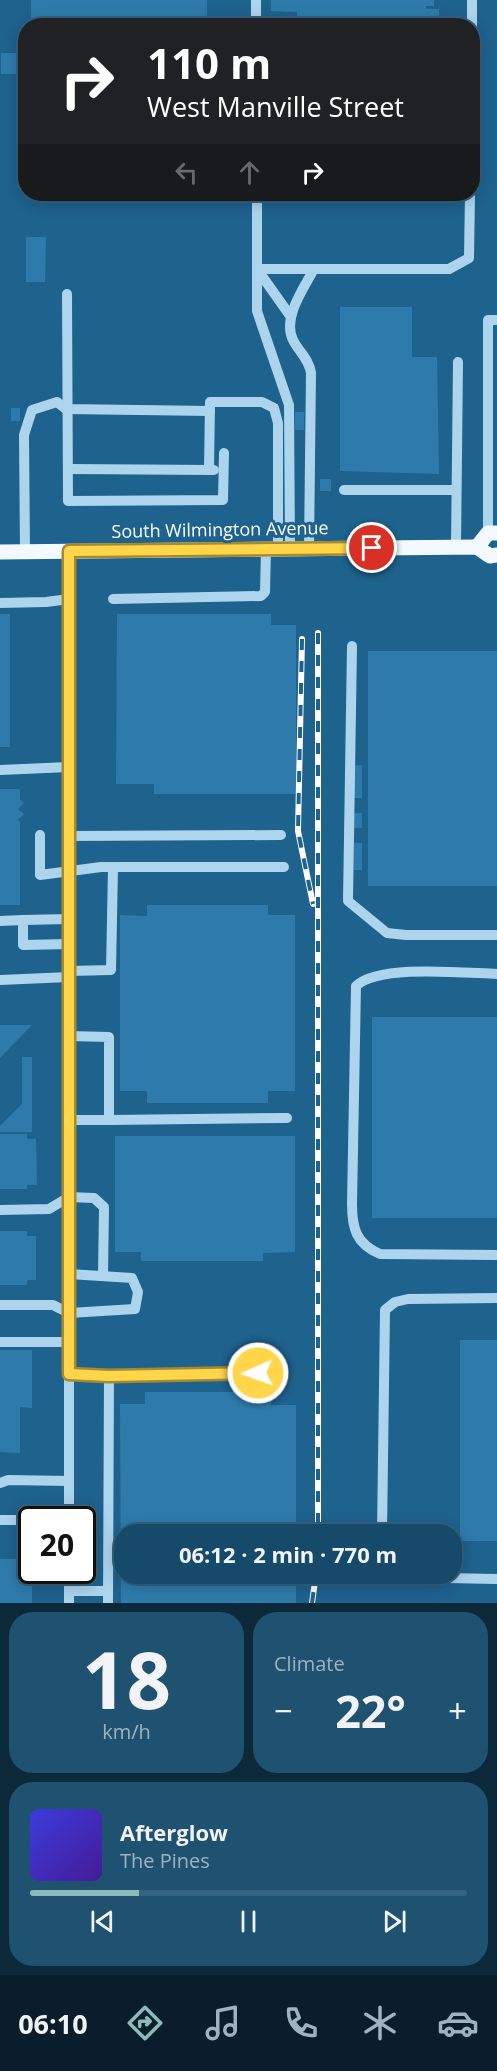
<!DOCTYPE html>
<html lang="en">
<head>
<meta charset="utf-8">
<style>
	:root { --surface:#164a6a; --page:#1f5170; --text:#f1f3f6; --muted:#9eb3c1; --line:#35627e; --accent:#8bbbb9 }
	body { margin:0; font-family:"Open Sans",sans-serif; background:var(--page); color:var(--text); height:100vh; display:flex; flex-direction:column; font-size:22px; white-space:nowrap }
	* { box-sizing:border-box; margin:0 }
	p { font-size:20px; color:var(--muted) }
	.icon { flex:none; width:33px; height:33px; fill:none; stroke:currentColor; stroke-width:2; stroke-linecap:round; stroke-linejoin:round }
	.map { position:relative; height:1603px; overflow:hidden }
	.side { display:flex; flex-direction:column; gap:9px; padding:9px; background:#0c293a; flex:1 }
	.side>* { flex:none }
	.hud { position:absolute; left:18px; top:18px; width:462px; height:183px; border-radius:24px; box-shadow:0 3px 15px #0003,0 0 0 2px var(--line); background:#202124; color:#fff; overflow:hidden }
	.speed { position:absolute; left:18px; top:1506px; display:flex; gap:12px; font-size:30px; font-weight:700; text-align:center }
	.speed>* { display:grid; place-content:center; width:78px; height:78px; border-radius:50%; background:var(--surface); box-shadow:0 3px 15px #0003,0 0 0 2px var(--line); line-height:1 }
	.speed .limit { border:3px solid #111; border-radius:9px; background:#fff; color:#111 }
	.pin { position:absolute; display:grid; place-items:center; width:51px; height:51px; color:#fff; margin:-26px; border:3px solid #fff; border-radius:50%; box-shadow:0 2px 6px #0007 }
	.me { position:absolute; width:66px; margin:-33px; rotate:268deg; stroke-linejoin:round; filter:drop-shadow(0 0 4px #0008) }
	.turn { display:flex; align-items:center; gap:21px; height:126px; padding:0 30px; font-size:27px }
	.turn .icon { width:78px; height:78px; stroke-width:2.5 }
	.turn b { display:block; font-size:42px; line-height:51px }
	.lanes { display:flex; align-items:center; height:57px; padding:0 30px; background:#0003; justify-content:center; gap:30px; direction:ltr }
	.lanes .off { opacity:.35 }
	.big { font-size:45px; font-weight:700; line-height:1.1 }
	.side .card { flex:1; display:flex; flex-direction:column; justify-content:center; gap:9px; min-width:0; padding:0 21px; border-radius:24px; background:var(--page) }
	.side .dial { align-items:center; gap:0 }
	.dial b { font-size:78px; line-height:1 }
	.song { display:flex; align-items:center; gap:18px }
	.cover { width:72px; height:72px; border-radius:9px; background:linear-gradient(135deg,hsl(240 70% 55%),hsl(260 70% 35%)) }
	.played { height:6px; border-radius:3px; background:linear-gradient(90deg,var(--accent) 25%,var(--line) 25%) }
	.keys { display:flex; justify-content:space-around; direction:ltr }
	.heat { display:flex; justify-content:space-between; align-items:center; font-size:33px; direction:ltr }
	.side .tiles { flex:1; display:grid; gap:9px; grid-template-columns:1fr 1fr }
	.card:last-child { grid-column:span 2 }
	.trip { position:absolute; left:114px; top:1524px; width:348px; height:60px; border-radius:24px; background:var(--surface); box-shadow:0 3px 15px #0003,0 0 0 2px var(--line); font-weight:700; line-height:60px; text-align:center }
	.dock { display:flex; height:96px; justify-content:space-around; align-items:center; background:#091e2a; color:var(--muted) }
	.dock .icon { width:42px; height:42px }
	.dock .current { color:var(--accent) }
	.dock b { font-size:27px; color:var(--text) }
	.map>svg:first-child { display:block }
</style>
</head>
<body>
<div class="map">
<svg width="497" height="1603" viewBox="0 0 497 1603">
	<rect width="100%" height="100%" fill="#1e628e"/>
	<g fill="#2e7bab">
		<rect x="31" y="0" width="176" height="26"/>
		<path d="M271 0H434V6H426V9H439V26H297V12L271 11Z"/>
		<rect x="1" y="53" width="25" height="21"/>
		<path d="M30 194H207V198L30 197Z"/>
		<rect x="402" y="194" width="31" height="8"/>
		<path d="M26 237H46L45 282H26Z"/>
		<path d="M340 307H412V357H437L439 474 340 471Z"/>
		<rect x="11" y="408" width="9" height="13"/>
		<rect x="295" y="412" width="9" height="18"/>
		<rect x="320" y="479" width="11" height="12"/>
		<rect x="0" y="614" width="10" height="133"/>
		<path d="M117 614H271V625H296V794H154V784H116Z"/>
		<rect x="368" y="651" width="129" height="235"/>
		<path d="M362 765V798H354V766Z"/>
		<path d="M0 789H20V800L24 803 18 809 24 814 18 820 20 822V905H0Z"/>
		<rect x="354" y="813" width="8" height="15"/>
		<rect x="354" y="843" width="8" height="27"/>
		<path d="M147 905H268V915H295V1091H268V1103H147V1091H120V915L147 916Z"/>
		<rect x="372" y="1017" width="125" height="201"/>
		<path d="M0 1025H32L0 1058Z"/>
		<path d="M22 1057H32V1132H0V1126L22 1104Z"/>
		<path d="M0 1134H27V1139H36L37 1185H27V1189H0Z"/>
		<path d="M115 1136H295V1252L263 1253V1261H141V1252H115Z"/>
		<path d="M0 1231H27V1236H36V1280H27V1285H0Z"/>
		<rect x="460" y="1340" width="37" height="201"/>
		<path d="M0 1350H32V1408L20 1407V1453L0 1452Z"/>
		<path d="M245 1383H258V1392H271V1405H296V1534H124V1574H296V1603H121L120 1404H145V1392H245Z"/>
		<rect x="0" y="1559" width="32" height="44"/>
	</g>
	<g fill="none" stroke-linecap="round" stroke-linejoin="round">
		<g stroke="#acd4ed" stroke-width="10">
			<path d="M256 0V26"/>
			<path d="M472 26V0"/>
			<path d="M257 194V311L289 405 290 549"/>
			<path d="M257 269H449L469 258 470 194"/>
			<path d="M257 269 291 317"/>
			<path d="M67 294 68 501 223 500 224 453"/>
			<path d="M69 469 214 470"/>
			<path d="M209 470 210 402H262L274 408 278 423V549"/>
			<path d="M344 490H455"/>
			<path d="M488 533V320H497"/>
			<path d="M456 547 458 362"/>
			<path d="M309 548 311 373C309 359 299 352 293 340 282 318 304 288 314 269"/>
			<path d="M25 552 24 435 32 410 57 402 66 409 210 411"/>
			<path d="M113 599 261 596 265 592 266 549"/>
			<path d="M0 603 46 602 69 599"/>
			<path d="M352 646 348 901 387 933 406 935H497"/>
			<path d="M0 770 69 767"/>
			<path d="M40 835V875L101 867H284"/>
			<path d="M69 836 281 835"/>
			<path d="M0 921 23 920"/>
			<path d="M69 944 23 945V920L69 919"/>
			<path d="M69 971 111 970 113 867"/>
			<path d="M497 974C464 973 379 964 356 986L352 1204C352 1228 356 1244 380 1254L497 1255"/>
			<path d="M0 980 69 977"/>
			<path d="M69 1036 109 1037V1120H69"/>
			<path d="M109 1120 287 1118"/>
			<path d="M0 1210 49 1209 69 1197 94 1198 104 1207 103 1276"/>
			<path d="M0 1305H53L69 1313 135 1309 138 1292 132 1278 69 1274"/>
			<path d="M0 1342H69"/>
			<path d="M69 1374 109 1376 108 1603"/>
			<path d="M109 1376 258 1373"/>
			<path d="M0 1483 8 1480 69 1481"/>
			<path d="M0 1520H32"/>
			<path d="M69 1520V551"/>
			<path d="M382 1534 385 1310 395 1302 408 1299 497 1298"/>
			<path d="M392 1574 396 1577 497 1579"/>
			<path d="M69 1591H108"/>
			<path d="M69 1603V1570"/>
		</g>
		<g stroke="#f2f9ff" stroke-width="15">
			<path d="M477 547 488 533H497"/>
			<path d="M0 552 477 547 490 556 497 555"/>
		</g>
		<g stroke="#fff" stroke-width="6">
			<g id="rail">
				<path d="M318 633V1534"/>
				<path d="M302 639 298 831 313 904"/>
				<path d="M312 1603 316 1574"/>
			</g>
		</g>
		<use href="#rail" stroke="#1e628e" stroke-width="4" stroke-dasharray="11" stroke-linecap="butt"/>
	</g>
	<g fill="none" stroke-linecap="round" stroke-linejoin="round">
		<g stroke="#a68a30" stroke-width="15">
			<path id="route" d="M258 1373 109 1376 69 1374V551L372 548"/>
		</g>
		<use href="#route" stroke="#ffd54a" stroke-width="10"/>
	</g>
	<g text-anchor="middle" stroke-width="6" stroke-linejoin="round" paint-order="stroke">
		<g font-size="18" fill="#fff" stroke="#1e628e">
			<text transform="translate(220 530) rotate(-1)" y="6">South Wilmington Avenue</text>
		</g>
	</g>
</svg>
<div class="speed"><div class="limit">20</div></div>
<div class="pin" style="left:372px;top:548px;background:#d93025"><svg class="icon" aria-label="arrive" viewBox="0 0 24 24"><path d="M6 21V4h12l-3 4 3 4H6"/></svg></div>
<svg class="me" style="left:258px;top:1373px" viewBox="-20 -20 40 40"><circle r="17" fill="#ffd54a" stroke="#fff" stroke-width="3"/><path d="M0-11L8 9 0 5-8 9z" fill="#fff"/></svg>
<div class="trip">06:12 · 2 min · 770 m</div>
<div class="hud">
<div class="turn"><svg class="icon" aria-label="right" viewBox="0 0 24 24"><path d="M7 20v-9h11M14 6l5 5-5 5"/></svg><div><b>110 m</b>West Manville Street</div></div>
<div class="lanes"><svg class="icon off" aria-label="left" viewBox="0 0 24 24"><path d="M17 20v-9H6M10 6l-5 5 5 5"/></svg><svg class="icon off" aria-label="ahead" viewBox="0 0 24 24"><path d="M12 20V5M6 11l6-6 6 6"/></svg><svg class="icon" aria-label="right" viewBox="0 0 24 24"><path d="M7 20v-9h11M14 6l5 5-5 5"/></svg></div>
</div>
</div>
<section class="side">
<div class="tiles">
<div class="card dial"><b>18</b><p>km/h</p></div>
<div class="card"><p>Climate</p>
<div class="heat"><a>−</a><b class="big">22°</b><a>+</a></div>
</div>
<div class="card">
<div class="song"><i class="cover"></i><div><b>Afterglow</b><p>The Pines</p></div></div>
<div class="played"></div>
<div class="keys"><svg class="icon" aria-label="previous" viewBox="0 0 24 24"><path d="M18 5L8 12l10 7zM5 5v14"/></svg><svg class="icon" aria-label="pause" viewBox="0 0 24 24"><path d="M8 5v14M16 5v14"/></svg><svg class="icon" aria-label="next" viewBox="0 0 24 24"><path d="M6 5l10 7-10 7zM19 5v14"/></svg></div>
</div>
</div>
</section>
<nav class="dock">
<b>06:10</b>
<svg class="icon current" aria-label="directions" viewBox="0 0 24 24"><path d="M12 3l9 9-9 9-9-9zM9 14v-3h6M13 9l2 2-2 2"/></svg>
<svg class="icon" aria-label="music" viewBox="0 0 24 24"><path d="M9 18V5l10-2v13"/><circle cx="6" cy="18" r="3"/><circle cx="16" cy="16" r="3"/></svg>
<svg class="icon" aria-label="phone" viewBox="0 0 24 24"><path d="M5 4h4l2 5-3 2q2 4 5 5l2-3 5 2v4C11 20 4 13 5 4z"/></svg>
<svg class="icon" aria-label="climate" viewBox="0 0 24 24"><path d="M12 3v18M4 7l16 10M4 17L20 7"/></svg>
<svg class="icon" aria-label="car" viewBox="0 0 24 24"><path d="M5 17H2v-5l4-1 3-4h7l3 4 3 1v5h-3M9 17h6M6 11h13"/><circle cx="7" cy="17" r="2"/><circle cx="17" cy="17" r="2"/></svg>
</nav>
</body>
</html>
